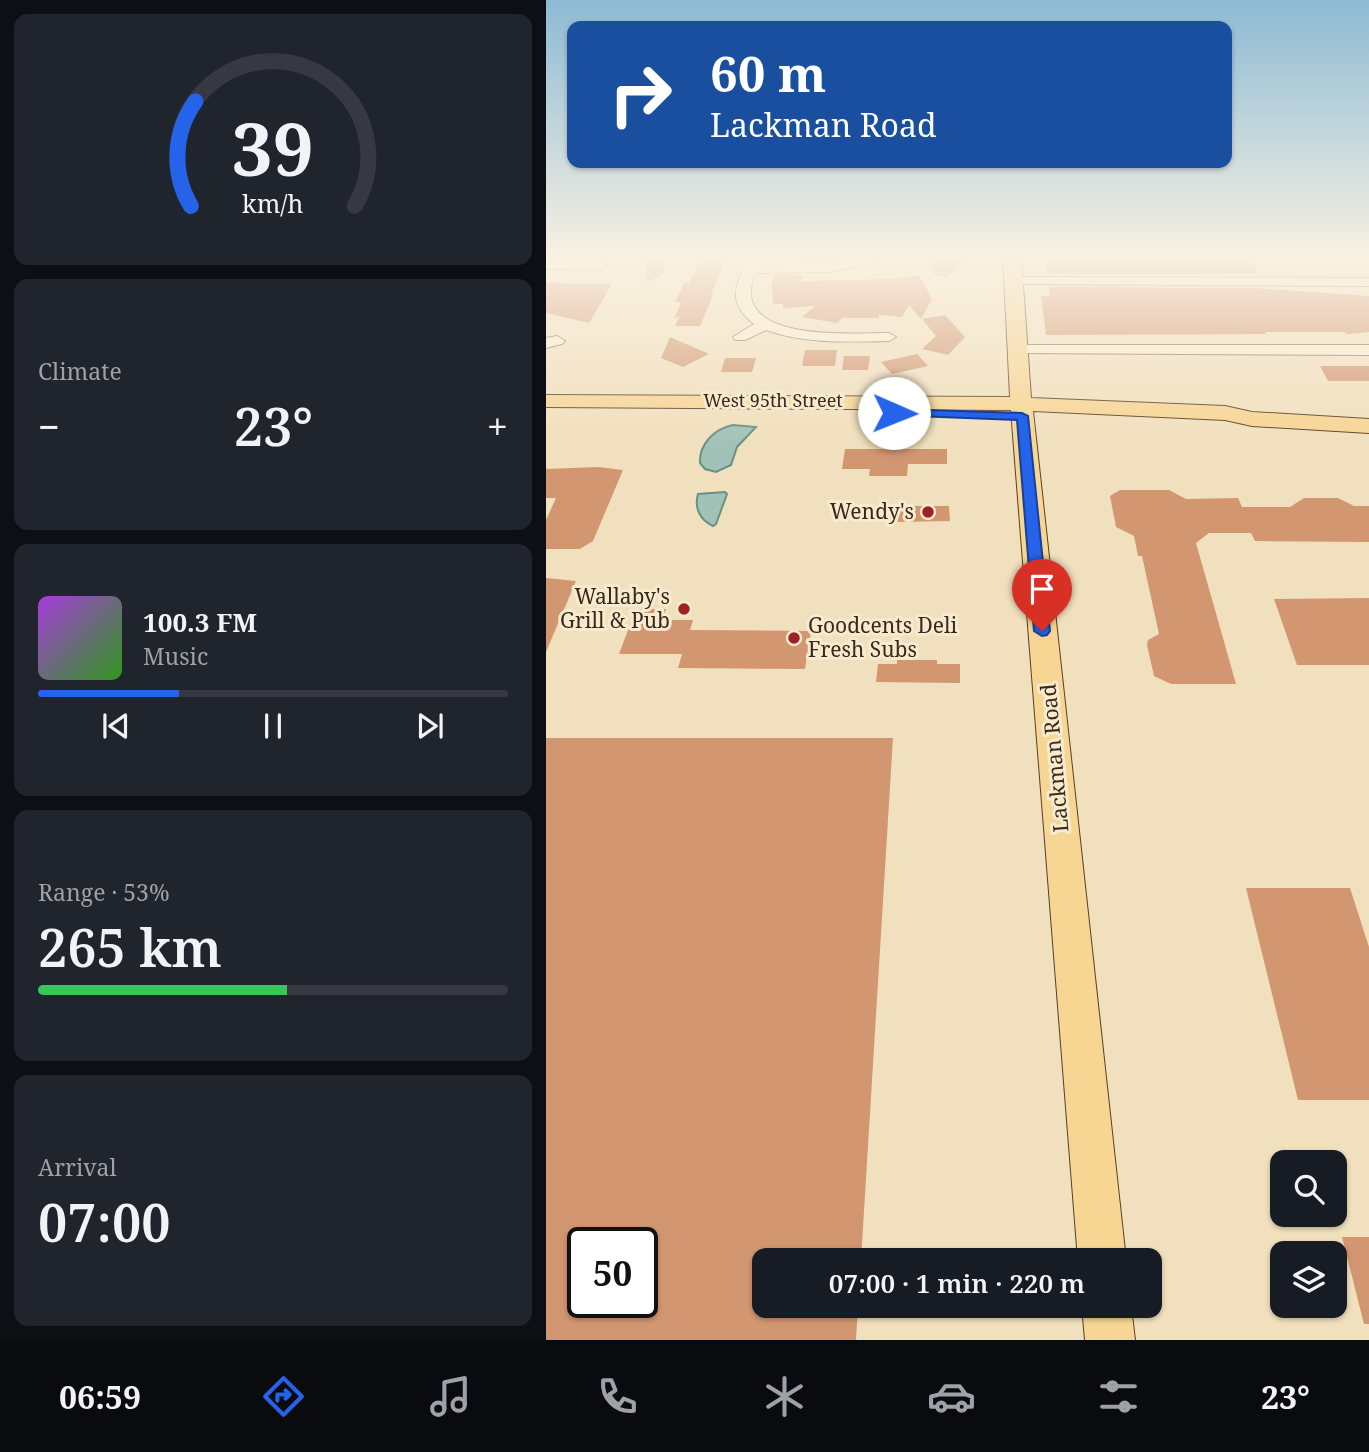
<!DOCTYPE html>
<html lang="en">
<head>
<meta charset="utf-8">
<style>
	:root { --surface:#171b24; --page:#20242c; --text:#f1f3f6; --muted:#9ea1a6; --line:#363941; --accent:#2563eb }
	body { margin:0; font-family:"Noto Serif",serif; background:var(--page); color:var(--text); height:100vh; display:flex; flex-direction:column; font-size:26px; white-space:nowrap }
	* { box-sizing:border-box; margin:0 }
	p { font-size:23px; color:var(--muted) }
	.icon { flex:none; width:38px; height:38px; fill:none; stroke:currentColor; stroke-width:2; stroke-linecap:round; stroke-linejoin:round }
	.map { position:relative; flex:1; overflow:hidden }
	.sheet { display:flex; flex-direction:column; gap:14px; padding:14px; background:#0d0f14; width:546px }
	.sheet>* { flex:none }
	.top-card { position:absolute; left:21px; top:21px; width:665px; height:147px; border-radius:14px; box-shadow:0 2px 5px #0004; background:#1a4fa0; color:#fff; overflow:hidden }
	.buttons { position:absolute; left:724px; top:1150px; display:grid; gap:14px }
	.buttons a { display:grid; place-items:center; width:77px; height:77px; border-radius:14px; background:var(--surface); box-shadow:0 2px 5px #0004; font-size:35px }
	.speed { position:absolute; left:21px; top:1227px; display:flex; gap:14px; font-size:35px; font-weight:700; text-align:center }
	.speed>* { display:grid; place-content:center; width:91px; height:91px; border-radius:50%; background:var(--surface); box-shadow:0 2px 5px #0004; line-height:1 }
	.speed .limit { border:4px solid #111; border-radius:10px; background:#fff; color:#111 }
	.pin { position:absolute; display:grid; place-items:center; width:60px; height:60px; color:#fff; margin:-72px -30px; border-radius:50% 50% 50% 0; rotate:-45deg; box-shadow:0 0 7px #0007 }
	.pin .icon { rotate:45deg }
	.me { position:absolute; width:77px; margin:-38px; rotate:91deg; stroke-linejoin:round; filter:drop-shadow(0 0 5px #0008) }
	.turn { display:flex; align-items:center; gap:24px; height:147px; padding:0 28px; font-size:32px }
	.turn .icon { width:91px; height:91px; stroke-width:2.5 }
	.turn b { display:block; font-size:49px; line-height:60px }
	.big { font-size:52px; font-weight:600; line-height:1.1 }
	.sheet .card { flex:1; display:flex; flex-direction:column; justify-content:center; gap:10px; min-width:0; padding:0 24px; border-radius:14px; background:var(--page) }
	.sheet .dial { align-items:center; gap:0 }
	.dial svg { height:182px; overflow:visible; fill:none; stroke:var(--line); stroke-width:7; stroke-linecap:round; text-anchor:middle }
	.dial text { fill:var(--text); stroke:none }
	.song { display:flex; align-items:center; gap:21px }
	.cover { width:84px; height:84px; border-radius:10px; background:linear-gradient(135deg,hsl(280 70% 55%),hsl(110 70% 35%)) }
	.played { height:7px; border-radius:4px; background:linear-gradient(90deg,var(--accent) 30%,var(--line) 30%) }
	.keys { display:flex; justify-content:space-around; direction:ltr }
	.heat { display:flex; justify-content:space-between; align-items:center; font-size:38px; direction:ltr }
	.charge { height:10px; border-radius:5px; background:linear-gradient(90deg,#34c759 53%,var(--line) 0) }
	.trip { position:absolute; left:206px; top:1248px; width:410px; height:70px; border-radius:14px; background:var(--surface); box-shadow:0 2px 5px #0004; font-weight:600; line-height:70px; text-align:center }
	.dock { display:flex; height:112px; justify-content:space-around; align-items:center; background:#090b0e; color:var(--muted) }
	.dock .icon { width:49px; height:49px }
	.dock .active { color:var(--accent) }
	.dock b { font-size:32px; color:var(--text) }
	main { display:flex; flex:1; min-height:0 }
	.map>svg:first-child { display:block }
</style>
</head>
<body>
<main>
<section class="sheet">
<div class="card dial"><svg viewBox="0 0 100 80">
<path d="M14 69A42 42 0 1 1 86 69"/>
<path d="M14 69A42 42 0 0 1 16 23" stroke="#2563eb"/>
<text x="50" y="56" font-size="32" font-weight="700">39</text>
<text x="50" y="72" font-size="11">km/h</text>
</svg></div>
<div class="card"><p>Climate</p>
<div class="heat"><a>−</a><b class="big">23°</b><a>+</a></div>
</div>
<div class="card">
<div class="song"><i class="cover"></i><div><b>100.3 FM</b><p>Music</p></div></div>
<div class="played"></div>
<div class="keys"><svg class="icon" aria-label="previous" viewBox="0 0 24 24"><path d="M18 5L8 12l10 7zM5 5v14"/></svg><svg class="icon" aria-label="pause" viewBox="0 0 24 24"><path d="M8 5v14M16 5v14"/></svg><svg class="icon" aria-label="next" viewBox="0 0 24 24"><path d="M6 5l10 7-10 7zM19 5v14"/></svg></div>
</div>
<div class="card"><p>Range · 53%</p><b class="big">265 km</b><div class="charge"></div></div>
<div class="card"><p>Arrival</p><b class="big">07:00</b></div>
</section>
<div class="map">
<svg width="823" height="1340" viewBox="0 0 823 1340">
	<rect width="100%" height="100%" fill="#f1e0be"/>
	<g fill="#a2c2b8" stroke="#699085" stroke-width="2">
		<path d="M187 425 210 427 191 447 185 465 170 472 159 469 154 463C153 444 168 429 187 425Z"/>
		<path d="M179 492 181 494 170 524 167 526C154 520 148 508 152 494Z"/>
	</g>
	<g fill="#d29671" fill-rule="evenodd">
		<path d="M97 256H115L119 273 102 282Z"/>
		<path d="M158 256H181L165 295H167L154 326H129L134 316 128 319 135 302H129L139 282 143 283Z"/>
		<path d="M386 256H422L401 277 387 274Z"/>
		<path d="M562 258 706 261 713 274H501L499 262Z"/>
		<path d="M229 275H257L255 281 339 279 374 276 386 299 375 319 363 305 356 317 333 315V318H296L291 323 256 317 269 306 237 308V304H227L226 284Z"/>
		<path d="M0 282 27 284H66L43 323 0 313Z"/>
		<path d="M503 287 708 288 823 296V332L801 334 798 332H719L720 334 500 335 495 296H504Z"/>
		<path d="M399 315 419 337 402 355 376 349 390 336 376 319Z"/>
		<path d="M124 337 163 354 137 367 115 358Z"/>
		<path d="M259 350H291L289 366H256Z"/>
		<path d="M371 354 382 366 346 374 335 362Z"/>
		<path d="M298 356H324L322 370H296Z"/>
		<path d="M179 358H210L206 372H175Z"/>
		<path d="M774 366H823V381H782Z"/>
		<path d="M299 449H401V464H362L361 476H323L324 469H296Z"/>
		<path d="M52 467 77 470 47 541 34 549H0V520L10 498H0V469Z"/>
		<path d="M574 490H623L640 499 692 498 696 507H744L758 498H792L808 506H823V542L709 541 705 533H663L650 543 690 684H625L608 676 601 645 602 640 613 634 596 556H592L588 536 570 527 564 496Z"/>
		<path d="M347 506H403L404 521 346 522Z"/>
		<path d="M0 578 30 581 0 652Z"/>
		<path d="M823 598V665H751L728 599Z"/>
		<path d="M90 609H120L116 620H147L144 630 265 631 259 669 132 668 136 654H73Z"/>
		<path d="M351 660H391V664H414V683L330 682 332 664H351Z"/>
		<path d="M0 738H347L315 1260H219V1306H312L310 1340H0ZM37 1242H96V1302H37Z"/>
		<path d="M700 888H804L823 947V1100H752Z"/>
		<path d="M796 1237H823V1324H818Z"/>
	</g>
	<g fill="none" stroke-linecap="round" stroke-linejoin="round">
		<g stroke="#8a7056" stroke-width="2">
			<g id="minor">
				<path d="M202 256H216L212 265 283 264 321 256H346L344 259 283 272 209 273C181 343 303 333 343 333L350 337 343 341C302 342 259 344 220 330L199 340H189L187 337 208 324C179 301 191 285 202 256Z"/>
				<path d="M0 261 55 262 62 266 55 270 0 269Z"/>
				<path d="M468 277 823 278V286L463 284 461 281Z"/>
				<path d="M11 336 19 341 16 344 0 348V338Z"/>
				<path d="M470 345H823V355L465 353 462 350 465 347Z"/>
			</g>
		</g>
		<g stroke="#583e2a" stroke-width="2">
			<g id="major">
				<path d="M457 256H475L485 398 679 406 706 412 823 419V433L706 426 679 420 487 411 580 1260H532L465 410 0 407V395L464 397Z"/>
				<path d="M536 1306H585L589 1340H539Z"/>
			</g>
		</g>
		<use href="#minor" fill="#fbeed2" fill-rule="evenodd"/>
		<use href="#major" fill="#f7d593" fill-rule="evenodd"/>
	</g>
	<linearGradient id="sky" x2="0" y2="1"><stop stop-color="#8cbad5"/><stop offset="0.58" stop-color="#f9f1e2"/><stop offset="1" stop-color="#f9f1e2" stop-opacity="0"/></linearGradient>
	<rect width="823" height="444" fill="url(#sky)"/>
	<path fill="#2563eb" stroke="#184099" stroke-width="2" d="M348 409 476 413 482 416 504 631 501 635 496 636 488 631 471 420 344 415 343 413Z"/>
	<g fill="#9e2126" stroke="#f8eace" stroke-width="2.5">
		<circle cx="382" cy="512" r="7"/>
		<circle cx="138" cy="609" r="7"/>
		<circle cx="248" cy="638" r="7"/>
	</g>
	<g text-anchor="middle" stroke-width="6" stroke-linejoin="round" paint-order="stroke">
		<g font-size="18" fill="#39291b" stroke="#f8eace">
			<text x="227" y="407">West 95th Street</text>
		</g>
		<g font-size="21" fill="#39291b" stroke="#f8eace" text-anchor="end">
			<text x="368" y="519">Wendy's</text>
			<text x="124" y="604">Wallaby's<tspan x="124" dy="24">Grill &amp; Pub</tspan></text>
			<text x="262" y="633" text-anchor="start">Goodcents Deli<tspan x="262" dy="24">Fresh Subs</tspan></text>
		</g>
		<g font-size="21" fill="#39291b" stroke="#f8eace">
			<text transform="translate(509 758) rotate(-95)" y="7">Lackman Road</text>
		</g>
	</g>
</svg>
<div class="buttons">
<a><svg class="icon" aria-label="search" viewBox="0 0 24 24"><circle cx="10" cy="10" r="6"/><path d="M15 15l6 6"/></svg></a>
<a><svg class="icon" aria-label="layers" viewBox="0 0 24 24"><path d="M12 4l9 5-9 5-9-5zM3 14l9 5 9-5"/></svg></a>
</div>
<div class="speed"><div class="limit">50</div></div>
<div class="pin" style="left:496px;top:631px;background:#d93025"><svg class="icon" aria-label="arrive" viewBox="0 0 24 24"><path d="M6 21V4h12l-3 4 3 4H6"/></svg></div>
<svg class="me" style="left:348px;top:413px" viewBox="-20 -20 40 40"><circle r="19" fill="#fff"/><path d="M0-13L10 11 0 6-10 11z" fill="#2563eb"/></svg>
<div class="trip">07:00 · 1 min · 220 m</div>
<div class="top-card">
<div class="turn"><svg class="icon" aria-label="right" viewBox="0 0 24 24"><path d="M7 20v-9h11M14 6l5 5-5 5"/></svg><div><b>60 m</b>Lackman Road</div></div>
</div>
</div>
</main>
<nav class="dock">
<b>06:59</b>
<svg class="icon active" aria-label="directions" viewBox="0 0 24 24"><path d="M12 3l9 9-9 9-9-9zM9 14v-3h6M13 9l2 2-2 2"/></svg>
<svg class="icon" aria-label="music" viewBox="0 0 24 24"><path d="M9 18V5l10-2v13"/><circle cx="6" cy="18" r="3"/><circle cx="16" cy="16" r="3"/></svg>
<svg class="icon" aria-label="phone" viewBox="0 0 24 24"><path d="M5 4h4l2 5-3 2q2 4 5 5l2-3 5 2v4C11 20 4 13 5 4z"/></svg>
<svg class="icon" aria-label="climate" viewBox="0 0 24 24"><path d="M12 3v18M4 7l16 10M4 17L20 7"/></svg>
<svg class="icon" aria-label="car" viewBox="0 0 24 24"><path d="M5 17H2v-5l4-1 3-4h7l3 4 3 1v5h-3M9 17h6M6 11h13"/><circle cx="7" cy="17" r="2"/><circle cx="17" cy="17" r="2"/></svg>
<svg class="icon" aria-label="filters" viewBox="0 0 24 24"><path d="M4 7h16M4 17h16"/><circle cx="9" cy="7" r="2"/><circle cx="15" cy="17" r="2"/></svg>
<b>23°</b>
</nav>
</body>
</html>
